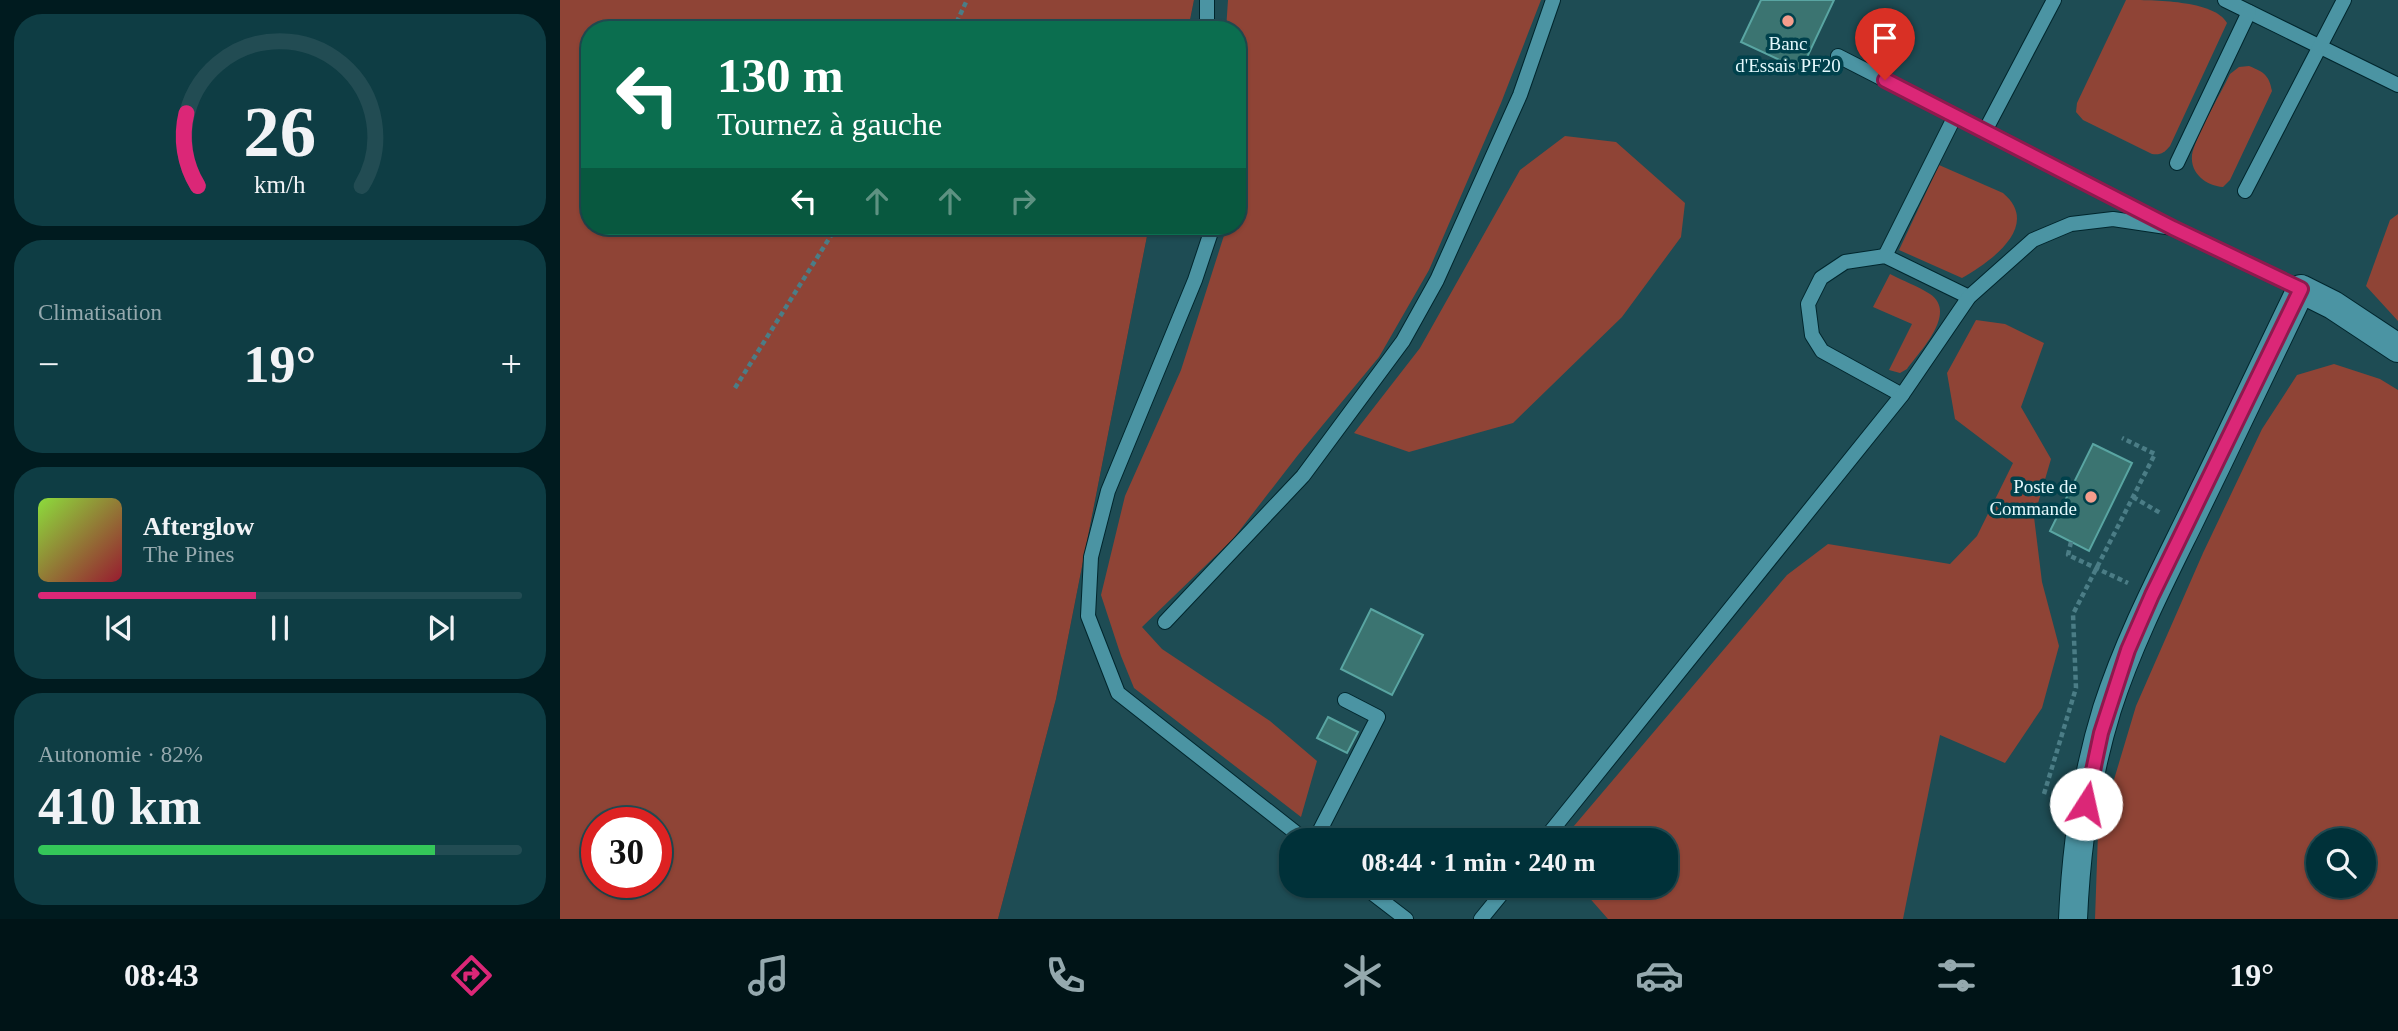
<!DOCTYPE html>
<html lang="fr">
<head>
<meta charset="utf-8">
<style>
	:root { --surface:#003139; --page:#0e3d44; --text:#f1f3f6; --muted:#95a9ae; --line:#224c53; --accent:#db2777 }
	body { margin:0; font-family:"Times New Roman",serif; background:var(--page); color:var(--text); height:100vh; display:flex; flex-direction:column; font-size:26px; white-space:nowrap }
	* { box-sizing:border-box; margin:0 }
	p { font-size:23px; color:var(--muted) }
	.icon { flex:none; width:38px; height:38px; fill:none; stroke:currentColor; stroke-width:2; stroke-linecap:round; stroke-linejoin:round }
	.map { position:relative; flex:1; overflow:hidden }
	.panel { display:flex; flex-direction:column; gap:14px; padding:14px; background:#001b1f; width:560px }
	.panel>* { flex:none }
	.guide { position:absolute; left:21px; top:21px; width:665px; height:214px; border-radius:28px; box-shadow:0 2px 5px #0004,0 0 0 2px var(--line); background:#0b6e4f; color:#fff; overflow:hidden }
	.fabs { position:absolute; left:1746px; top:828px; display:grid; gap:14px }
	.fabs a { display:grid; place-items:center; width:70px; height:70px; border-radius:50%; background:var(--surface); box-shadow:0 2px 5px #0004,0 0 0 2px var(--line); font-size:35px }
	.speed { position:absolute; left:21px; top:807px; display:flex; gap:14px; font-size:35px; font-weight:700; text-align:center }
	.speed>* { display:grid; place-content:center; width:91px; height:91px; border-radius:50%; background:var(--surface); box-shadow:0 2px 5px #0004,0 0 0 2px var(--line); line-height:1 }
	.speed .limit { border:10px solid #d22; background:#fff; color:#111 }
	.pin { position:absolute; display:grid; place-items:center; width:60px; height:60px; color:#fff; margin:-72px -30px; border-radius:50% 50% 50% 0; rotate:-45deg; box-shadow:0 0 7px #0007 }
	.pin .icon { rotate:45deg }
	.me { position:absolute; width:77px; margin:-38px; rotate:10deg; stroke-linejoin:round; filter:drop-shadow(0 0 5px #0008) }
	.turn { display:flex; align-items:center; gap:24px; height:147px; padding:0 21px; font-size:32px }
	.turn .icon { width:91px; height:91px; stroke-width:2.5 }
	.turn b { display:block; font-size:49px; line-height:60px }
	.lanes { display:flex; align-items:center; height:66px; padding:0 21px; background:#0003; justify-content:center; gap:35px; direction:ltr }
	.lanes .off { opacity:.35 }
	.big { font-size:52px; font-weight:700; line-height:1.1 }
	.panel .tile { flex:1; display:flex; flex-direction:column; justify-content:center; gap:10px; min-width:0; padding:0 24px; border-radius:28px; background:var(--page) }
	.panel .dial { align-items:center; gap:0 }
	.dial svg { height:182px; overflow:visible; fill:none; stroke:var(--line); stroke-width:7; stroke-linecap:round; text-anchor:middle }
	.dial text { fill:var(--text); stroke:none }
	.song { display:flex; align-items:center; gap:21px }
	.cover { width:84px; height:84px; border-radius:10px; background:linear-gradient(135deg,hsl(90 70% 55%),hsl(350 70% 35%)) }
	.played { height:7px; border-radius:4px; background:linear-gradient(90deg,var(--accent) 45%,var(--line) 45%) }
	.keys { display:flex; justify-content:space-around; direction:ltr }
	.heat { display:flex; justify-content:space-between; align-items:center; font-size:38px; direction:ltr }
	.charge { height:10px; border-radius:5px; background:linear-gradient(90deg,#34c759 82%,var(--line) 0) }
	.trip { position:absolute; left:719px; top:828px; width:399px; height:70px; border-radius:28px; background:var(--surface); box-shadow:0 2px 5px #0004,0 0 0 2px var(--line); font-weight:700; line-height:70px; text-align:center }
	.tabs { display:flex; height:112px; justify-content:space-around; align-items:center; background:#001417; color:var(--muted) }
	.tabs .icon { width:49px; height:49px }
	.tabs .current { color:var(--accent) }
	.tabs b { font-size:32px; color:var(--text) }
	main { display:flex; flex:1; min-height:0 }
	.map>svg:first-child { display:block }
</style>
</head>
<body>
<main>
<section class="panel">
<div class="tile dial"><svg viewBox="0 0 100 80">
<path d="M14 69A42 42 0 1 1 86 69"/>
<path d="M14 69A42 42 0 0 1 9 37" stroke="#db2777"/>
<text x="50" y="56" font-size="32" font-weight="700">26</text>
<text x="50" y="72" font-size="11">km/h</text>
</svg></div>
<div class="tile"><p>Climatisation</p>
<div class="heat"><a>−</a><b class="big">19°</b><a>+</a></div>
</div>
<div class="tile">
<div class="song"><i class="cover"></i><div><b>Afterglow</b><p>The Pines</p></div></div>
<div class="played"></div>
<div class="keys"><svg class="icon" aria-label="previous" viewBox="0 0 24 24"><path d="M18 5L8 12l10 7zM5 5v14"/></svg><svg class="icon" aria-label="pause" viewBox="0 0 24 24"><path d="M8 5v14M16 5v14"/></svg><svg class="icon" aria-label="next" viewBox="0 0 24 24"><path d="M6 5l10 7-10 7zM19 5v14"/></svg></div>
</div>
<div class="tile"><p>Autonomie · 82%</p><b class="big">410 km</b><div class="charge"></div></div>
</section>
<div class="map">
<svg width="1838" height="919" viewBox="0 0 1838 919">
	<rect width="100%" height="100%" fill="#00414c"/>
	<path fill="#1e4c54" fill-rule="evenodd" d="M634 0H1838V919H438L496 699 589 226H677V30H628ZM732 840H1106V886H732ZM1759 840H1804V886H1759Z"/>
	<g fill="#8f4436" fill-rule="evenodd">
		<path d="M0 0H634L628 30H30V226H589L496 699 438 919H0ZM37 822H96V882H37Z"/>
		<path d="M668 0H981L941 103 869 270 819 357 738 455 673 539 582 627 602 649 710 721 757 761 741 817 574 688 561 656 541 595 565 496 621 370 667 226H677V30H666Z"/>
		<path d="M1566 0C1593 0 1654 0 1667 23L1610 146C1604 153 1601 155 1592 154L1523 120 1516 112 1517 103Z"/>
		<path d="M1689 66C1704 72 1709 75 1712 91L1670 180 1663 187C1647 186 1630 174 1632 155 1635 137 1661 93 1670 74L1679 67Z"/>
		<path d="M1005 136 1056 142 1125 203 1121 237 1062 317 953 423 849 452 794 433 860 348 960 170Z"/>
		<path d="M1379 165 1443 193C1482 226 1430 262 1402 278L1339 250Z"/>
		<path d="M1838 214V321L1806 286 1830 220Z"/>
		<path d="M1330 274C1343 281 1358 286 1370 294 1398 313 1360 351 1347 369L1340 373 1329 370 1352 324 1313 307Z"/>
		<path d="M1416 320 1445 324 1484 343 1461 407 1491 459 1474 517 1482 582 1499 646 1482 708 1445 763 1380 735 1343 919H1048L1019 886H1106V840H1006L1008 833 1227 575 1268 544 1390 564 1417 536 1453 463 1395 419 1387 373Z"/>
		<path d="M1774 364 1820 379 1838 390V919H1535L1538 833 1576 706 1643 553 1702 429 1737 375ZM1759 840H1804V886H1759Z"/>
	</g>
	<g fill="#3b7471" stroke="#59a5a2" stroke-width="2">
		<path d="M1201 0H1274L1241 70 1181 42Z"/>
		<path d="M1533 444 1572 463 1529 551 1490 531Z"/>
		<path d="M811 609 863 635 832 695 781 669Z"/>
		<path d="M768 717 798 732 787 753 757 738Z"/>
	</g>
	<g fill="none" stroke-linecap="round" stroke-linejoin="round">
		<g stroke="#00262d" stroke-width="16">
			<g id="service">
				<path d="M1665 0 1838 85"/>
				<path d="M647 30V0"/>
				<path d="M1278 56 1602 222"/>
				<path d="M1425 131 1494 0"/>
				<path d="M1617 163 1689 12"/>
				<path d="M1685 191 1784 0"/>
				<path d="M653 226 635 280 548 491 531 557 528 616 558 693 745 840"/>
				<path d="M1325 256 1395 116"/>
				<path d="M1342 395 1262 351 1252 335 1248 304 1261 278 1285 262 1325 256 1409 297"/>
				<path d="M605 622 743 476 843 341 877 280 960 95 993 0"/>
				<path d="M755 840 818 717 785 700"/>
				<path d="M984 840 1342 395 1409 297 1473 240 1511 224 1553 219 1613 228 1741 289"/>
				<path d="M803 886 846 919"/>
				<path d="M921 919 948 886"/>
			</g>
		</g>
		<g stroke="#00262d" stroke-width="30">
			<path id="minor" d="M1513 919C1516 849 1526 777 1547 709 1568 644 1598 585 1628 524 1666 446 1703 368 1741 289L1773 305 1838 348"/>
		</g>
		<g stroke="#4b7d86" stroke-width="4.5" stroke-dasharray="5 3.5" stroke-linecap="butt">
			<path d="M393 30 407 0"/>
			<path d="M175 388 277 226"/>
			<path d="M1573 497 1602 514"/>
			<path d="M1511 542 1508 555 1568 583"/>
			<path d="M1484 794 1516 688 1513 614 1595 454 1562 438"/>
		</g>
		<use href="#service" stroke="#4b94a3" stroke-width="14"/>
		<use href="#minor" stroke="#4b94a3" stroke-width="28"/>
	</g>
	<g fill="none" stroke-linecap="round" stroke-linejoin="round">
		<g stroke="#8e194d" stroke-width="18">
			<path id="route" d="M1325 80 1613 228 1741 289 1592 595 1568 650 1541 733 1526 804"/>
		</g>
		<use href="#route" stroke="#db2777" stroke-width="12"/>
	</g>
	<g fill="#f49d8c" stroke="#00414c" stroke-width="2.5">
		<circle cx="1228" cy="21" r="7"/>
		<circle cx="1531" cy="497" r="7"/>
	</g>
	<g text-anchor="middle" stroke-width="7" stroke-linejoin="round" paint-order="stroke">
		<g font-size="19" fill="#e3f8fc" stroke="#00414c">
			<text x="1228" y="50">Banc<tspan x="1228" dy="22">d'Essais PF20</tspan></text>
			<text x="1517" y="493" text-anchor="end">Poste de<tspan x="1517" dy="22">Commande</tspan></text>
		</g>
	</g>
</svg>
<div class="fabs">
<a><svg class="icon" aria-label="search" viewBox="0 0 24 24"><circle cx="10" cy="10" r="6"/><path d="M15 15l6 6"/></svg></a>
</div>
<div class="speed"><div class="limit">30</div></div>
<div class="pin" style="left:1325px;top:80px;background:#d93025"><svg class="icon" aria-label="arrive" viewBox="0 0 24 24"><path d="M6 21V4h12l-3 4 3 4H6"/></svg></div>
<svg class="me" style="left:1526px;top:804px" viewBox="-20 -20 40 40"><circle r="19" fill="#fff"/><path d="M0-13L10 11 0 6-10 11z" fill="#db2777"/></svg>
<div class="trip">08:44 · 1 min · 240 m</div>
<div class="guide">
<div class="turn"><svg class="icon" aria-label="left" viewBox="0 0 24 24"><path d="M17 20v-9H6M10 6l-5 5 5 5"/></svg><div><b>130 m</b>Tournez à gauche</div></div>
<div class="lanes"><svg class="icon" aria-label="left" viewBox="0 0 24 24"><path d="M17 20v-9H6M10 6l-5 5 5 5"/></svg><svg class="icon off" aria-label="ahead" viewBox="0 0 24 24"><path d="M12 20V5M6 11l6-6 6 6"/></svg><svg class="icon off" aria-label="ahead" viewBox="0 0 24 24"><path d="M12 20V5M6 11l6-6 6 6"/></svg><svg class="icon off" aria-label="right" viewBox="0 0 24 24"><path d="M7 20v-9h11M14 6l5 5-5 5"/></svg></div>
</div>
</div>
</main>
<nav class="tabs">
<b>08:43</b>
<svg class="icon current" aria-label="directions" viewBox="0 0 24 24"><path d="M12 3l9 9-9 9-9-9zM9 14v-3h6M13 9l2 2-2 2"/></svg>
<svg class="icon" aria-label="music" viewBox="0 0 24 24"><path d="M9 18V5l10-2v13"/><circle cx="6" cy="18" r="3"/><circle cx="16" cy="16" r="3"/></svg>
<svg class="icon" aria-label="phone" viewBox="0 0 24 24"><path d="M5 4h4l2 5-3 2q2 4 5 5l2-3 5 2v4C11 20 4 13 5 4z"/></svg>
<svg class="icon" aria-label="climate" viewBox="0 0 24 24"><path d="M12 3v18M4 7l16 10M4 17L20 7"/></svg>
<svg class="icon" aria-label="car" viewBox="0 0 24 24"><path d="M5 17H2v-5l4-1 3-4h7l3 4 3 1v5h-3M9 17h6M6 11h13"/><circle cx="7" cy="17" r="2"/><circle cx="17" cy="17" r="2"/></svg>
<svg class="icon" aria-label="filters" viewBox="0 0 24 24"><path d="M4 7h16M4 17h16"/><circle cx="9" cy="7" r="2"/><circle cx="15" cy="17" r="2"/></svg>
<b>19°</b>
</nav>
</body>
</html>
